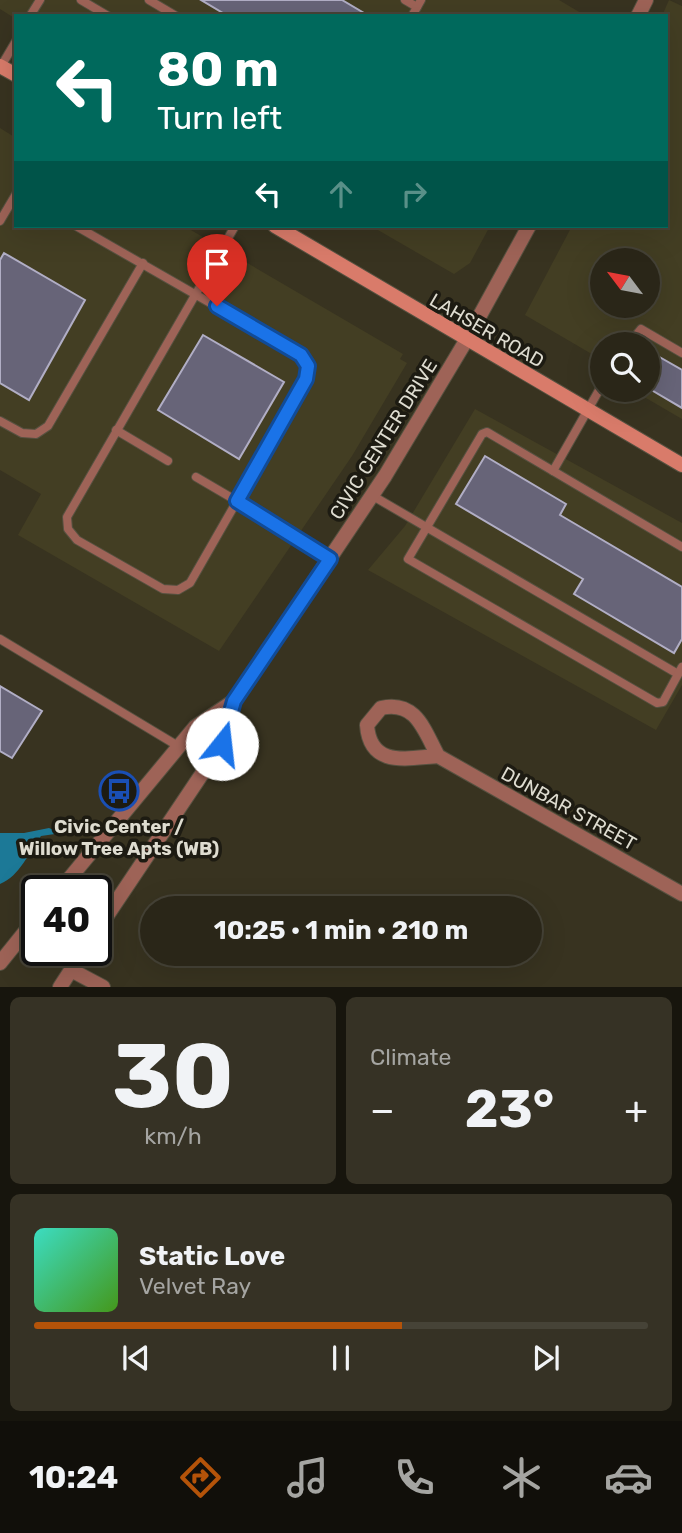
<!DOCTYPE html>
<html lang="en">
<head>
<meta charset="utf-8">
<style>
	:root { --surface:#2a2618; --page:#363225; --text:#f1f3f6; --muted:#a5a5a2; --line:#464337; --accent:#b45309 }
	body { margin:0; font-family:Rubik,sans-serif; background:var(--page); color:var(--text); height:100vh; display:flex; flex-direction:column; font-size:26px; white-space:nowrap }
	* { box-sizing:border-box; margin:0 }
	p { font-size:23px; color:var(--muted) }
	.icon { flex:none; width:38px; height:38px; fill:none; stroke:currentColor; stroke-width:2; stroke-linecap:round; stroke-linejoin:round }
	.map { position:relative; height:987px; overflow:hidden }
	.drawer { display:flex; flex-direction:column; gap:10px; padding:10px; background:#17150d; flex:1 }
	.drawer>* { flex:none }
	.hud { position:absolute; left:14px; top:14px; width:654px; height:214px; border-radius:0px; box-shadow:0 7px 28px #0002,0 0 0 2px var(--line); background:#00695c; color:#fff; overflow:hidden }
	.needle { width:46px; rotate:302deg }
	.tools { position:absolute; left:590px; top:248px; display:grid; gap:14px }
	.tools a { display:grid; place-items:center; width:70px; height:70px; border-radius:50%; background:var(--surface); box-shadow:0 7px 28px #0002,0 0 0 2px var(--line); font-size:35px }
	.speed { position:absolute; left:21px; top:875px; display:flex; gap:14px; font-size:35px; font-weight:700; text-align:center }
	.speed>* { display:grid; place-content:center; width:91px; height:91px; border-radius:50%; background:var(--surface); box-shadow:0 7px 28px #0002,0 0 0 2px var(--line); line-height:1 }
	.speed .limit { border:4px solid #111; border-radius:10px; background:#fff; color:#111 }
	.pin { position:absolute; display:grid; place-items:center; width:60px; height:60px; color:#fff; margin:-72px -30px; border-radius:50% 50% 50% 0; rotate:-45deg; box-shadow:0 0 7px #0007 }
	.pin .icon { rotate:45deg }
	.me { position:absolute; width:77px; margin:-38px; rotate:16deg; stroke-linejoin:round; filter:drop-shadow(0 0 5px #0008) }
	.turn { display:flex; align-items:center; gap:24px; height:147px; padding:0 28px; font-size:32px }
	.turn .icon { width:91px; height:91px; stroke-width:2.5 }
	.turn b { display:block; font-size:49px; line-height:60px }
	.lanes { display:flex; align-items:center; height:66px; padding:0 28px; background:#0003; justify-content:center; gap:35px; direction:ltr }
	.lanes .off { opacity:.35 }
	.big { font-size:52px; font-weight:700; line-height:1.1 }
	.drawer .card { flex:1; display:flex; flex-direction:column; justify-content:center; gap:10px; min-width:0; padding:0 24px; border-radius:10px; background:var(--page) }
	.drawer .dial { align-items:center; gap:0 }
	.dial b { font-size:91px; line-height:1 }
	.song { display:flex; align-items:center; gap:21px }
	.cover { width:84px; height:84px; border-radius:10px; background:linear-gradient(135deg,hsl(170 70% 55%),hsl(100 70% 35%)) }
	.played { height:7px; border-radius:4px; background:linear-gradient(90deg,var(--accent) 60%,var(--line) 60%) }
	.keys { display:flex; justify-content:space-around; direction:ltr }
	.heat { display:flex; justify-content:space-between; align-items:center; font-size:38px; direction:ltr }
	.drawer .tiles { flex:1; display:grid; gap:10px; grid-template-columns:1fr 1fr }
	.card:last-child { grid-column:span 2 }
	.trip { position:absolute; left:140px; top:896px; width:402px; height:70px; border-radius:35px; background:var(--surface); box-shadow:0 7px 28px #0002,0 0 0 2px var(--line); font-weight:700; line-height:70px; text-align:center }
	.tabs { display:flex; height:112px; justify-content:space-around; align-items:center; background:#110f0a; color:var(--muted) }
	.tabs .icon { width:49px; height:49px }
	.tabs .on { color:var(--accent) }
	.tabs b { font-size:32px; color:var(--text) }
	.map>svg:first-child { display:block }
</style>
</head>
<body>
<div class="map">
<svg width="682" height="987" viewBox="0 0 682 987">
	<rect width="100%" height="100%" fill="#383320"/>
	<g fill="#433e23" fill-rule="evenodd">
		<path d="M0 0H559L586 16H16V19L0 9Z"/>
		<path d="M669 0 682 6V419L646 398 639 390H648V345H602V360L525 315 572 226H667V16H662ZM602 261H648V306H602Z"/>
		<path d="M0 128 16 138V226H184L403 354 400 359 407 363 352 456 219 651 18 535 41 494 0 470Z"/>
		<path d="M371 226H490L470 263 454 274Z"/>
		<path d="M475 409 682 523V685L656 730 368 570 405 526Z"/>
	</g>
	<path fill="#1c7997" d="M49 828 56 831 55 834 41 836C29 852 20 876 0 884V833H24Z"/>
	<g fill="#676478" stroke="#b1aec5" stroke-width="2">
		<path d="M201 0H342L369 16H228Z"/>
		<path d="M4 253 85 300 29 400 0 383V260Z"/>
		<path d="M203 335 284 382 239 459 158 410Z"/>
		<path d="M656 355 682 370V408L648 388V370Z"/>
		<path d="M485 456 566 504 560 515 682 587V639L674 653 574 594 583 579 456 504Z"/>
		<path d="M0 686 42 711 12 758 0 751Z"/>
	</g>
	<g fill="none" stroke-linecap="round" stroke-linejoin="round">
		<g stroke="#565140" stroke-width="10">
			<g id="service">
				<path d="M81 0 108 16"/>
				<path d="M149 0 176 16"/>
				<path d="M405 0 417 7"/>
				<path d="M30 16 40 0"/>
				<path d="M412 16 421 0"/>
				<path d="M0 68 16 41"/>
				<path d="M0 221 16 194"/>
				<path d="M76 226 301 355 308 366 306 379 237 501 196 477"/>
				<path d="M235 226 67 517 68 529 77 540 163 589 178 590 190 583 237 501 330 559"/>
				<path d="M628 345 641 329 682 353"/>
				<path d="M0 421 22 433 36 434 48 426 143 263"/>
				<path d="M116 430 168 461"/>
				<path d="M553 471 602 385"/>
				<path d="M373 496 678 674"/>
				<path d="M682 547 487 432 482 434 408 559 657 703 663 702 682 667"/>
				<path d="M0 639 178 746"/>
			</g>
		</g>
		<g stroke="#565140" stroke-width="16">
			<g id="minor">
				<path d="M438 756C407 758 370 768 367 725L381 708C416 700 424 730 438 756L682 894"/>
				<path d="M71 970 103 987"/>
			</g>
		</g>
		<g stroke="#565140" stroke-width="16">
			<g id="tertiary">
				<path d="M638 16 646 0"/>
				<path d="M59 891 195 727 234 701"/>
				<path d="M96 932 222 744 234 701 385 476 467 339 529 226"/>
				<path d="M0 963 37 917"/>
				<path d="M60 987 84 950"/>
			</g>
		</g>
		<g stroke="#565140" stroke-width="16">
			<g id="secondary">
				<path d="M0 66 16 75"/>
				<path d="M275 226 682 465"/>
			</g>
		</g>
		<use href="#service" stroke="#9e6357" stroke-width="8"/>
		<use href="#minor" stroke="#9e6357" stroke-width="14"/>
		<use href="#tertiary" stroke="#9e6357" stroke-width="14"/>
		<use href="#secondary" stroke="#d97b6a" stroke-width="14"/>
	</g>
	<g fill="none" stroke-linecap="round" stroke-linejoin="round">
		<g stroke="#114b97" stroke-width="18">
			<path id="route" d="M217 306 301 355 308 366 306 379 237 501 330 559 234 701 222 744"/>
		</g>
		<use href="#route" stroke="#1a73e8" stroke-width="12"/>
	</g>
	<defs>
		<g id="bus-ring" transform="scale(2.0125)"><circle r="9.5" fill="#1d1b12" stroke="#1a4fb4" stroke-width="1.5"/><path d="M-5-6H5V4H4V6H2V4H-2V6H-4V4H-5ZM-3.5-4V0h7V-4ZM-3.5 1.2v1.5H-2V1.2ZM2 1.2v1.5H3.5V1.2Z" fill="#1a4fb4"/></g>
	</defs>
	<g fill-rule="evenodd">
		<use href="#bus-ring" x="119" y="791"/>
	</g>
	<g text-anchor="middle" stroke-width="7" stroke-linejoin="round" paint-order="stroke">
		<g font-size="19" fill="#dedcd0" stroke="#1d1b12">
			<text transform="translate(487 330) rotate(30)" y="7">LAHSER ROAD</text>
			<text transform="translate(383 439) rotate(-58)" y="7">CIVIC CENTER DRIVE</text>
			<text transform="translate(569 808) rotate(29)" y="7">DUNBAR STREET</text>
		</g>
		<g font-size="19" font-weight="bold" fill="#dedcd0" stroke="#1d1b12">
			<text x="119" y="833">Civic Center /<tspan x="119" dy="22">Willow Tree Apts (WB)</tspan></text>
		</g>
	</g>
</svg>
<div class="tools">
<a><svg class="needle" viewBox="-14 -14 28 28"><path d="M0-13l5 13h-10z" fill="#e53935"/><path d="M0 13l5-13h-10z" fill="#a5a5a2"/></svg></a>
<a><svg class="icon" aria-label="search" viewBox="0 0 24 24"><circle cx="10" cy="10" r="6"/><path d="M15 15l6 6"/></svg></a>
</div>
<div class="speed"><div class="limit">40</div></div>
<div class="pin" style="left:217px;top:306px;background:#d93025"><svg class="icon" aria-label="arrive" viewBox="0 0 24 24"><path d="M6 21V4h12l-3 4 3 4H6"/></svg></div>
<svg class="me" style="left:222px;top:744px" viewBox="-20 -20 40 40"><circle r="19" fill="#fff"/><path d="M0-13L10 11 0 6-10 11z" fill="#1a73e8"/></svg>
<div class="trip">10:25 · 1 min · 210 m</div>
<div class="hud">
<div class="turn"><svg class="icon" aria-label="left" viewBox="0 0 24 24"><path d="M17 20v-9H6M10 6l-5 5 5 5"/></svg><div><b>80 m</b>Turn left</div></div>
<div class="lanes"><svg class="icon" aria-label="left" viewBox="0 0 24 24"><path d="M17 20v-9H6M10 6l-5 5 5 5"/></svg><svg class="icon off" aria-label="ahead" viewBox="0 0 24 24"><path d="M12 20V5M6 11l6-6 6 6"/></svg><svg class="icon off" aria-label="right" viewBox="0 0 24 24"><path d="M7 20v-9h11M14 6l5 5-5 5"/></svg></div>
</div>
</div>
<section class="drawer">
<div class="tiles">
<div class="card dial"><b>30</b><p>km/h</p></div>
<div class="card"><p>Climate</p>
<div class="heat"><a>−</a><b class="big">23°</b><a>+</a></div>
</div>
<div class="card">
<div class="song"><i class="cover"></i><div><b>Static Love</b><p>Velvet Ray</p></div></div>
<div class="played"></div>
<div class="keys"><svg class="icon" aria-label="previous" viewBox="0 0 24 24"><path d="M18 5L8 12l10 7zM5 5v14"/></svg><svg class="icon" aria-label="pause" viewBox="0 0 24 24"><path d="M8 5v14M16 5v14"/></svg><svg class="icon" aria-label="next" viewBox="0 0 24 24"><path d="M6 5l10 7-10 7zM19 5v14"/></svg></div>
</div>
</div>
</section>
<nav class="tabs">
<b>10:24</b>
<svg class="icon on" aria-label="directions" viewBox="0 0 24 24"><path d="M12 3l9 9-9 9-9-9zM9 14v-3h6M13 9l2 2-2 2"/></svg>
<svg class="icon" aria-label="music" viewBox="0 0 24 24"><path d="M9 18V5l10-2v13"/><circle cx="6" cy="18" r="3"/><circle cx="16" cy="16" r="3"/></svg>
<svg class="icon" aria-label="phone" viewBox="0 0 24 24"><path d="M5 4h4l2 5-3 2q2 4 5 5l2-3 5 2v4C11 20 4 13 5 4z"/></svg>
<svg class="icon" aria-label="climate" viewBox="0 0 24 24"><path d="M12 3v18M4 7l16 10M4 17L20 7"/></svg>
<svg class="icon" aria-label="car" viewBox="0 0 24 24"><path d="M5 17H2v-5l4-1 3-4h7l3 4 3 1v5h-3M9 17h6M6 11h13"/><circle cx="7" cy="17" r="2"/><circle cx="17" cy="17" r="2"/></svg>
</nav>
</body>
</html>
